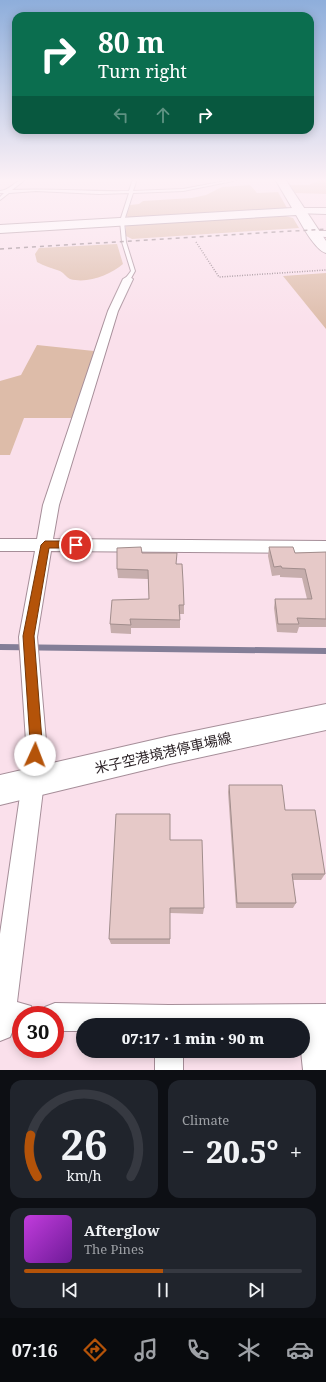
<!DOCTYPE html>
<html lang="en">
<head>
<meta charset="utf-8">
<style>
	:root { --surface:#171b24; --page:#20242c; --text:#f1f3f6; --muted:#9ea1a6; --line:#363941; --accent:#b45309 }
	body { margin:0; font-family:"Noto Serif","Noto Sans JP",serif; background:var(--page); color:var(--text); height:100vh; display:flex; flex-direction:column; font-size:15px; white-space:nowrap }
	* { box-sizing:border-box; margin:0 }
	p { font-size:13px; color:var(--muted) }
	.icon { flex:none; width:22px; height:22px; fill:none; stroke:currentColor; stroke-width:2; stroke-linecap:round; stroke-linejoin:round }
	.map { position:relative; height:1070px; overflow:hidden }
	.drawer { display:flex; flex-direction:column; gap:10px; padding:10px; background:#0d0f14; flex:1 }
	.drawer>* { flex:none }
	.hud { position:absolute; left:12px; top:12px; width:302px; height:122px; border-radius:12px; box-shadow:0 2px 10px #0003; background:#0b6e4f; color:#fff; overflow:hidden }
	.speed { position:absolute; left:12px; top:1006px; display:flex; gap:8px; font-size:20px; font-weight:700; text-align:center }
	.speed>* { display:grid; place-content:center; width:52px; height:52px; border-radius:50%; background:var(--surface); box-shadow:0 2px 10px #0003; line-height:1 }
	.speed .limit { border:6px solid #d22; background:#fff; color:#111 }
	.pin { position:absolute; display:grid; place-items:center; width:34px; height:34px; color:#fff; margin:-17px; border:2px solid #fff; border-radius:50%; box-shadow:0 1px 4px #0007 }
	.me { position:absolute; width:44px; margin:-22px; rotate:2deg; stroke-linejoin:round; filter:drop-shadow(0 0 3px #0008) }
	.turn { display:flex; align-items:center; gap:14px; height:84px; padding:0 20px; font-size:18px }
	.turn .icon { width:52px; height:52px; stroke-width:2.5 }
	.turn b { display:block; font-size:28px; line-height:34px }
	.lanes { display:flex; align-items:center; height:38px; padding:0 20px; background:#0003; justify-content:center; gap:20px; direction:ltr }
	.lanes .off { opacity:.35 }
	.big { font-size:30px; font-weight:800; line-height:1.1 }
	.drawer .tile { flex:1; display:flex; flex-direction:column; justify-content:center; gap:6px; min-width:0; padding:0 14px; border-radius:12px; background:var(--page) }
	.drawer .dial { align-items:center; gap:0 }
	.dial svg { height:104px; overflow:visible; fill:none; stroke:var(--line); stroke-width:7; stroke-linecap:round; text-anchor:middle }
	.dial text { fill:var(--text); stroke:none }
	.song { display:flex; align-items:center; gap:12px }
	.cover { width:48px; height:48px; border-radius:6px; background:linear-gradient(135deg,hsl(290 70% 55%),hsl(280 70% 35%)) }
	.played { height:4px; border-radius:2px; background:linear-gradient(90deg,var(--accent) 50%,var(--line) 50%) }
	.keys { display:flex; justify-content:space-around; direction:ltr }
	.heat { display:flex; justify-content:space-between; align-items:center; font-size:22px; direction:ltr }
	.drawer .tiles { flex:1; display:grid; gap:10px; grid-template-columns:1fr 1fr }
	.tile:last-child { grid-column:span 2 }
	.trip { position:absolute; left:76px; top:1018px; width:234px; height:40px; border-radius:20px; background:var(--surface); box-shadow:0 2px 10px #0003; font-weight:800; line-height:40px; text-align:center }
	.menu { display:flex; height:64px; justify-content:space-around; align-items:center; background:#090b0e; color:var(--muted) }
	.menu .icon { width:28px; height:28px }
	.menu .on { color:var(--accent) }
	.menu b { font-size:18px; color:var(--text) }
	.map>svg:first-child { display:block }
</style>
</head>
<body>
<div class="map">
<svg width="326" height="1070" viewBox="0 0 326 1070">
	<rect width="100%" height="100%" fill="#fae0eb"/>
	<g fill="#ddbca9">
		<path d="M319 180 326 181V194L295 193 289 185H309Z"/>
		<path d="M250 185 257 193 278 192 287 208 132 219 126 216 130 205 139 204 143 201 192 198 206 195 222 187Z"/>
		<path d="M282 215 293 218 299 228 132 239 126 236V225L136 223Z"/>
		<path d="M117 244 123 264C110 275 88 284 70 279 66 277 64 273 60 271 52 268 44 266 37 262L35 254 39 248Z"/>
		<path d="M326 273V329L283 276Z"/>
		<path d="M37 345 94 351 73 418H24L10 455H0V381L21 375Z"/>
	</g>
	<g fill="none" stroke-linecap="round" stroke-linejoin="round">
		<path stroke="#837e97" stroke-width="6" d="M0 647 326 651"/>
		<g stroke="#a68e99" stroke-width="2">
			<path id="lane" d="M22 179H26L12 190C51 188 90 192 129 191L133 179H137L133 191 183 189 236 179H243L183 191 133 193 124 221 126 242 135 271 130 280 128 281 125 279 131 271 122 242 120 221 129 193 99 194 36 191 9 193 0 200V197L4 193H0V191C10 190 13 183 22 179Z"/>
		</g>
		<g stroke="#a68e99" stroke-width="2">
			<g id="street">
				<path d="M298 208H326V214L295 213 294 211Z"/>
				<path d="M314 231H326V237L311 236 309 234Z"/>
				<path d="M128 276 133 279 118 311 59 505 53 539 326 541V553L51 551 37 637 46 741 44 782 17 1002 31 1006 34 1015H21V1030H13L10 1037 0 1041V934L22 782 26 741 19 637 35 551H0V539H37L43 505 108 311 123 279Z"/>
				<path d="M55 1003 169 1005 326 1004V1070H303L301 1051H303V1025H83V1031H55V1015H42L45 1007Z"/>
				<rect x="155" y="1051" width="28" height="19"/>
			</g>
		</g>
		<g stroke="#a68e99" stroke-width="2">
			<g id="secondary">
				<path d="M275 179H285L326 241V253C315 250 302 225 296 215L0 233V225L292 208Z"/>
				<path d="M326 704V730L170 764 0 805V775L170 736Z"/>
			</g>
		</g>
		<path stroke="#8b7a82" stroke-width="1.5" stroke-dasharray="1 1.5" stroke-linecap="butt" d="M196 242 219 277 326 270"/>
		<use href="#lane" fill="#fff" fill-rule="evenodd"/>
		<use href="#street" fill="#fff" fill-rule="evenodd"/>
		<use href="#secondary" fill="#fff" fill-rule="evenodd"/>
		<path stroke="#88777e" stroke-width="1.5" stroke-dasharray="4 4" stroke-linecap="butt" d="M0 249 326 229"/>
	</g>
	<g fill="#c6adac">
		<path d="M269 547 295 553 326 552V627H299L297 633 277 632 274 608 275 599H307L302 578 280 577V575L272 576 268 556Z"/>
		<path d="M142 553 176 564 184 605V614H180V628H131V634L111 633 110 624 149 599 148 579 118 578 117 569Z"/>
		<path d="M229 785 325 874 321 880H293L296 903 293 908H236L228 792Z"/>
		<path d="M170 840 204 908 203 914 170 913V944H111L109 939Z"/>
	</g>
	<g fill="#e6c9c8" stroke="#a18d8c">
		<path d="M141 547 142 553H177L176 564H182L183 581 184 605H179L180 620 130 619 131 625 110 624 112 600 149 599 148 570 117 569V548Z"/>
		<path d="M269 547H293L295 553 326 552V619L297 618 299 624H278L275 599H312L305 569 282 568 281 566 274 567Z"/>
		<path d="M229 785H282L285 810H315L325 874H292L296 903H237Z"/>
		<path d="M116 814H170V840H202L204 908H170V939H109Z"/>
	</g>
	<linearGradient id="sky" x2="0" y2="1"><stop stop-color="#8eaedb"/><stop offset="0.55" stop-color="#fdf1f6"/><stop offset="1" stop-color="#fdf1f6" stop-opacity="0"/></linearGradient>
	<rect width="326" height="328" fill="url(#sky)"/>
	<path fill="#b45309" stroke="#753606" d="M45 541H76L81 545 76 548H49L34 636 42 741 39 759 35 761 31 759 29 755 30 741 23 636 41 545Z"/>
	<g text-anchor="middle" stroke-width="4" stroke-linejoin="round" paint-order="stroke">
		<g font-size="14" fill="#2d2428" stroke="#fff">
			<text transform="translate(163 753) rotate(-13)" y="5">米子空港境港停車場線</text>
		</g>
	</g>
</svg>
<div class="speed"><div class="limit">30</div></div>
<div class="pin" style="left:76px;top:545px;background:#d93025"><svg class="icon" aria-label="arrive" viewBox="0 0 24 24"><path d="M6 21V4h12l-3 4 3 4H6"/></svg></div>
<svg class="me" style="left:35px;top:755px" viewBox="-20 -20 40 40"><circle r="19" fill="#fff"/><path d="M0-13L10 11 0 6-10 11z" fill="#b45309"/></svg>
<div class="trip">07:17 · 1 min · 90 m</div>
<div class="hud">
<div class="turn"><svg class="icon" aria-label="right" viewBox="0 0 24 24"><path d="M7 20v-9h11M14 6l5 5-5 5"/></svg><div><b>80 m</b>Turn right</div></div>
<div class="lanes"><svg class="icon off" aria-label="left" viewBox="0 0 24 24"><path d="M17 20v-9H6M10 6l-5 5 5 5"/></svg><svg class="icon off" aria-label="ahead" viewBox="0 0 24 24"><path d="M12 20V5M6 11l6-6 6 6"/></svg><svg class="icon" aria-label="right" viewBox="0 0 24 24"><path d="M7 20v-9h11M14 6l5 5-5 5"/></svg></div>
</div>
</div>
<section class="drawer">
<div class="tiles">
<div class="tile dial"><svg viewBox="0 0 100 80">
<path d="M14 69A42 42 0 1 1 86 69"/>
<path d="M14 69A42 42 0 0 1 9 37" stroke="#b45309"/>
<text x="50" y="56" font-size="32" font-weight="700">26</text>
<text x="50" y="72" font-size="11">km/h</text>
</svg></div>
<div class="tile"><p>Climate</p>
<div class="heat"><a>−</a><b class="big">20.5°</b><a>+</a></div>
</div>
<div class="tile">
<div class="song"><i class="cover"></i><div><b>Afterglow</b><p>The Pines</p></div></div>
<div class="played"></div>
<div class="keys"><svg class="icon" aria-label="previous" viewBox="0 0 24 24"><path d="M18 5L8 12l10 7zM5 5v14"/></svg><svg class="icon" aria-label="pause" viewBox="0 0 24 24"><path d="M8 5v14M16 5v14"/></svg><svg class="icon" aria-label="next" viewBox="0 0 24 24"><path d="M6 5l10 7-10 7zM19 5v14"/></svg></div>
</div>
</div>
</section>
<nav class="menu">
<b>07:16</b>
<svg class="icon on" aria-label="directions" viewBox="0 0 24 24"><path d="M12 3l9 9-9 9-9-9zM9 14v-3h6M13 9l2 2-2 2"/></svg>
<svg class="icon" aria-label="music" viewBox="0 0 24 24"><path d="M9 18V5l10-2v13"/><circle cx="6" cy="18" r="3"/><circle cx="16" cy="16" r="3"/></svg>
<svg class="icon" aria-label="phone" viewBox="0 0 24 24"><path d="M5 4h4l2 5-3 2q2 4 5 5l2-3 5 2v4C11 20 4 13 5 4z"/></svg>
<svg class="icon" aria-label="climate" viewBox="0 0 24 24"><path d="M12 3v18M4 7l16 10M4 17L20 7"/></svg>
<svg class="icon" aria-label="car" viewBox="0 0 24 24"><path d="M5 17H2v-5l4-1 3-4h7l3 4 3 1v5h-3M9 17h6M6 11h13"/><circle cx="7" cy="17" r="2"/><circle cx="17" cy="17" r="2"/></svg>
</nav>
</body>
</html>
